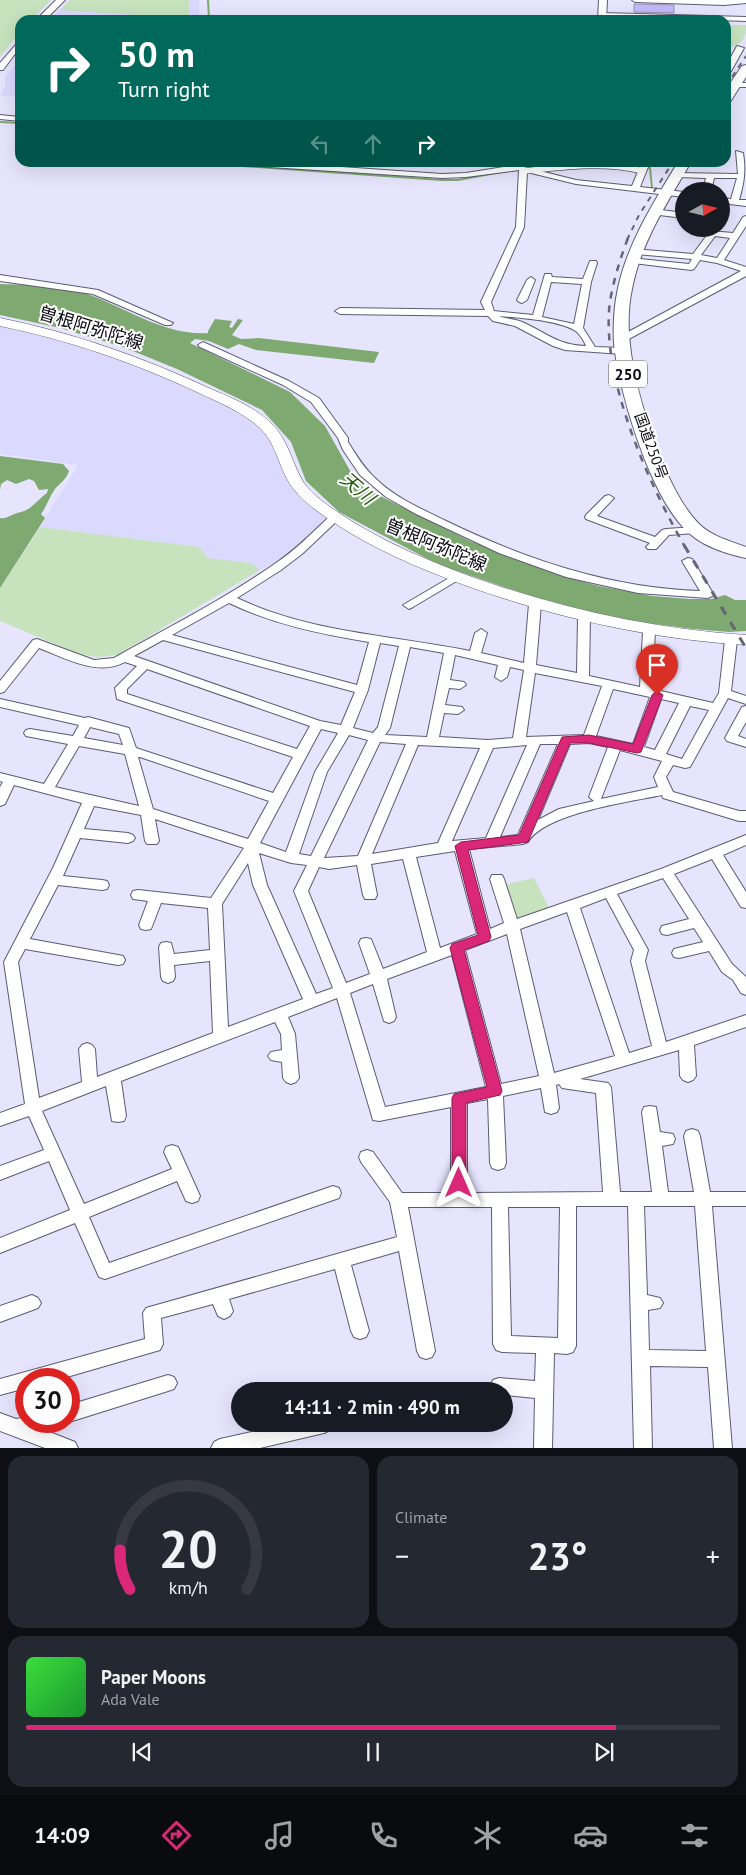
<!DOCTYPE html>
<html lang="en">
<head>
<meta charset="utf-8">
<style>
	:root { --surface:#171b24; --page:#242831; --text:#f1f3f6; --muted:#9ea1a6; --line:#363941; --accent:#db2777 }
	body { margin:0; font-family:"PT Sans","Noto Sans JP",sans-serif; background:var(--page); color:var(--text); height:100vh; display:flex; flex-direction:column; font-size:19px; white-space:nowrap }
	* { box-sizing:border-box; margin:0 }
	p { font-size:16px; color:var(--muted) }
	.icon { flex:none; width:28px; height:28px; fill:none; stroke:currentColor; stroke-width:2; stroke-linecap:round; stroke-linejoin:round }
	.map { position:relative; height:1448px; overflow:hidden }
	.drawer { display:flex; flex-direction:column; gap:8px; padding:8px; background:#0d0f14; flex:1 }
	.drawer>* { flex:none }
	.banner { position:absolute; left:15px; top:15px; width:716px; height:152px; border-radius:15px; box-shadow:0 5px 20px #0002; background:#00695c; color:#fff; overflow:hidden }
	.needle { width:32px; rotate:82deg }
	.fabs { position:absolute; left:675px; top:182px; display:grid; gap:10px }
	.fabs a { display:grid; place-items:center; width:55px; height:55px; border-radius:50%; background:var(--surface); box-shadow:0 5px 20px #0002; font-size:25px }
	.speed { position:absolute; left:15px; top:1368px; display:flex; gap:10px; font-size:25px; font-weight:700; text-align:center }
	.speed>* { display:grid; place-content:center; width:65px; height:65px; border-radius:50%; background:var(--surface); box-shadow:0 5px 20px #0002; line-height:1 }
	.speed .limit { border:8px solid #d22; background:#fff; color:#111 }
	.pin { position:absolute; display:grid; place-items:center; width:42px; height:42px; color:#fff; margin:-51px -21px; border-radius:50% 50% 50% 0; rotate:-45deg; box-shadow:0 0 5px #0007 }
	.pin .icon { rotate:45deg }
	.me { position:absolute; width:55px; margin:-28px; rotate:0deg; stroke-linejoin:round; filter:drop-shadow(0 0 4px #0008) }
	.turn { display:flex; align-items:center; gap:18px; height:105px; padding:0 20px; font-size:22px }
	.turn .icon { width:65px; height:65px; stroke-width:2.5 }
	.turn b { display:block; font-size:35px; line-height:42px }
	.lanes { display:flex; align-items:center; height:48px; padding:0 20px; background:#0003; justify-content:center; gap:25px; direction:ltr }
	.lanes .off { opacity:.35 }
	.big { font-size:38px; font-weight:800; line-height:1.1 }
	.drawer .tile { flex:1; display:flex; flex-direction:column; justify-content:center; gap:8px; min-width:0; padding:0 18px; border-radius:15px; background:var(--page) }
	.drawer .dial { align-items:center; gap:0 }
	.dial svg { height:130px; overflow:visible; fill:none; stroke:var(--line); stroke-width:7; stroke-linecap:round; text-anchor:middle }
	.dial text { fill:var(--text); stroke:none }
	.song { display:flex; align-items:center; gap:15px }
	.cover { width:60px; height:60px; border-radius:8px; background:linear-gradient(135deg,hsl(120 70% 55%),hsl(130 70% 35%)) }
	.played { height:5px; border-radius:2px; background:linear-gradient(90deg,var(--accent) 85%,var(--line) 85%) }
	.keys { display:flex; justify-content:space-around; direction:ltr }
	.heat { display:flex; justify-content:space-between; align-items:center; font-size:28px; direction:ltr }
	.drawer .tiles { flex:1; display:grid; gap:8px; grid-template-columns:1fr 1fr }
	.tile:last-child { grid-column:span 2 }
	.trip { position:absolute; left:231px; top:1382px; width:282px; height:50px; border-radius:25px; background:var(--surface); box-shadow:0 5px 20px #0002; font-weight:800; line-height:50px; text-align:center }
	.tab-bar { display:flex; height:80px; justify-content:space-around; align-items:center; background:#090b0e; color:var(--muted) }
	.tab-bar .icon { width:35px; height:35px }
	.tab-bar .on { color:var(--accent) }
	.tab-bar b { font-size:22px; color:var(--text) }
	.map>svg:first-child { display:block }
</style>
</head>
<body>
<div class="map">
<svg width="746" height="1448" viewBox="0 0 746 1448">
	<rect width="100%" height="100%" fill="#e7e5fd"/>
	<g fill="#dcd9fe">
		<path d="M70 0H199V20H50Z"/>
		<path d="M20 57V97L0 96 5 86V78Z"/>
		<path d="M0 325 30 331 133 362 250 416 274 442 294 486 328 514 314 531 281 559 260 570 251 563 207 558 200 547 40 527 78 465 0 454Z"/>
	</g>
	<g fill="#c6e3be">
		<path d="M0 0H51L31 20H20V32L0 57Z"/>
		<path d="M70 0H189V13L187 18 60 10Z"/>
		<path d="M726 25H746C746 39 741 47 726 47Z"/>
		<path d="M40 527 200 547 207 558 251 563 260 570 117 655 99 657 81 655 0 621V588Z"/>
		<path d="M534 878 549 908 515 920 503 885Z"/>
	</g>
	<g fill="#7ea970">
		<path d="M0 284C24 285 63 285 85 293 125 307 164 336 208 333V331L215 319 232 321 229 327 232 328 238 319 243 320 232 335 241 339 259 338 379 352 374 363 256 350 239 344 228 349 209 341 195 339 190 343 290 392 325 426 353 476 372 492 470 541 566 577 599 586 652 596 690 599H711L725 595 735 600H746V631L729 632 693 629 622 620 551 603 437 564 339 512 306 481 291 442 262 410 177 369 123 347 60 328 0 315Z"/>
		<path d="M0 456 63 464 69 471C66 480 60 483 55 489 49 497 47 506 41 514L45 518 0 588V518C5 519 7 517 12 515 19 512 25 512 31 507 37 502 41 497 47 493L48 489 39 490 34 481 29 479 16 484 7 480 1 484 0 490Z"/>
	</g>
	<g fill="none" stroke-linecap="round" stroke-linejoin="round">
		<g stroke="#7ea970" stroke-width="2">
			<path d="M208 0 209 20"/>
			<path d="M0 122 20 123"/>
			<path d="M185 162 441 180H458L507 171"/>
			<path d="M601 162 610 164"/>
			<path d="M624 165 650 168 652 188"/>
			<path d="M538 167 577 162"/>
		</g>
	</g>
	<path fill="#c0b9fb" stroke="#9593ae" d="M634 4 674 5V13L634 12Z"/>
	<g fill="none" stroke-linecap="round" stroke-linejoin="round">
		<g stroke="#5d5a73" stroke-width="7">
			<path id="pedestrian" d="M523 171C564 167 602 161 643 171"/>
		</g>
		<g stroke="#5d5a73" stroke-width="2">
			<g id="minor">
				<path d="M632 0H746V3L724 5 635 2Z"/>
				<path d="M602 13 746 17V21L600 16 599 15Z"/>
				<path d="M20 40V47L3 70H0V63Z"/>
				<path d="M737 46 744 48 730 73 726 75V66Z"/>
				<rect x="732" y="83" width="14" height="4"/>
				<path d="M0 115 20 117V121L0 119Z"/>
				<path d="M736 151 743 153C746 171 744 183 739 200H746V206L721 203V198L731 199 737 178H714L711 191H703L706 178 677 177 673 175 677 173 738 174Z"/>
				<path d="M220 162H269L442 174 466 173 516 165 576 180 632 186 642 162H650L640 187 684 192V197L576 184 527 172 524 227 491 302 494 311 533 315 545 274H551L552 277 583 279 590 261H596L597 263 591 282 583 328 595 347 623 348 628 351 623 354 565 350 553 346 515 326 493 321 488 316 340 314 335 311 340 308 485 310 481 302 516 227 519 170 466 177 442 178 224 164ZM551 282 582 284 574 324 542 317ZM499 316C519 318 561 320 577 332 581 336 584 341 586 346 557 345 547 333 522 322 515 319 506 319 499 316Z"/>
				<path d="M654 209 684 213V218L651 214 650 212Z"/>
				<path d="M746 216V226L724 260 746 267V276L625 341H619V337L741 271 717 263 700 260 694 269 691 270 633 263 629 260 630 258 689 264 692 259 636 254 632 251 633 249 693 254 710 231 733 233 743 217ZM715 236 730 238 717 258 701 255Z"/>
				<path d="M0 275 98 290 173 323 171 325H165L93 294 0 281Z"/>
				<path d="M531 277 535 280 527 300 522 303 519 302 517 300 527 280Z"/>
				<path d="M203 342 289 381 319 398 348 438V442C356 455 364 468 375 478 395 498 422 509 446 521 527 560 610 588 700 591L682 561 688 558 692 559 714 595 708 598 638 593 566 577 499 553 416 514 386 497 360 475 343 450 338 438 311 402 283 385 200 347 198 345Z"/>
				<path d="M609 495 614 498 597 516 655 537 662 530 666 529 695 527 700 530 695 533 669 535 656 549H648L646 547 650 543 586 519 585 517 586 515 605 496Z"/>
				<path d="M335 514 339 515 340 517 339 519 302 554 281 570 237 598C310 633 392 635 470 651L475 633 481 629 487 633 481 653 524 663 529 604 535 601 541 604 536 665 577 673 578 617 584 613 590 617 589 676 640 687 643 631 649 627 655 631 652 689 713 703 719 693 725 640 731 636 737 640 731 691 746 696V704L728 698 690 767 685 768 673 765 666 777 673 792 739 811H746V821H739L663 798 662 795C629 802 545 813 528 842L523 844 469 849 490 929 504 923 490 879 492 875H502L504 879 517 919 661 869 746 835V845L723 855 746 892V908L741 907 712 859 674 874 732 964 746 977V995L741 993 733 980 722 972 709 951 679 958 674 957 672 953 674 949 703 942 694 928 667 935 662 934 660 930 662 926 689 919 663 878 617 894 648 950 645 961 666 1042 746 1015V1027L694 1045 696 1076 693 1080 688 1082 683 1080 680 1076 679 1050 580 1079 608 1083 611 1087 620 1192H652L642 1112 644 1107 650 1106 656 1107 660 1132 673 1134 675 1139 673 1144 662 1146 668 1192H694L684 1136 686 1131 692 1129 698 1131 700 1136 710 1192H746V1206H712L732 1448H714L708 1367 650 1366 652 1448H634L628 1206H576V1346L573 1352 567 1354 554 1353 552 1448H534L535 1398 505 1395V1391H492L490 1386 493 1380 499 1378 535 1381 536 1353 502 1352 496 1350 493 1344 492 1207H408L435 1351 432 1357 426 1359 420 1357 417 1351 399 1251 351 1265 369 1331 366 1337 360 1339 354 1337 351 1331 335 1269 229 1299 233 1311 230 1316 224 1319 218 1316 213 1304 161 1318 163 1344 160 1350 60 1379H26V1388L0 1395V1379L145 1339 143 1313 146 1308 397 1237 390 1202 361 1162 359 1157 361 1152 367 1150 373 1152 402 1193H451V1107L379 1121 373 1120 337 998 288 1017 295 1034 299 1078 296 1082 291 1084 286 1082 283 1078 282 1062 271 1060 268 1056 271 1052 282 1050 281 1034 275 1022 121 1081 126 1116 124 1121 118 1122 112 1121 106 1086 42 1111 84 1204 172 1169 164 1152 166 1147 172 1145 178 1147 200 1196 198 1201 192 1203 186 1201 177 1181 89 1217 109 1263 333 1186 339 1188 341 1193 339 1198 105 1279 99 1277 75 1223 0 1253V1238L70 1210 49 1161 0 1180V1166L44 1150 29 1116 0 1126V1113L25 1104 4 962 53 868 82 803 14 785 5 804 0 806V787L3 782 0 781V773L44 784 68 744 26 736 24 733 26 730 30 729 73 736 79 725 0 707V699L85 718 88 717 129 728 136 748 273 793 293 757 117 699 115 688 137 666 125 662C98 677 65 658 39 648L4 692 0 693V681L33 640 37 639 94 660 114 658C167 628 223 600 273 565 295 551 313 532 331 515ZM229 603C273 624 320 634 369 642L357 685 172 635ZM163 640 355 692 341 725 320 721 134 656ZM380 643 399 646 378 727 373 733 353 728 368 690ZM410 647 444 653 427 737 385 735 390 728ZM455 655 498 665 495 677 501 681 507 677 510 667 524 670 513 738 488 740 439 737 444 713 458 714 464 710 462 707 445 705 449 688 460 689 466 685 464 682 450 680ZM147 669 310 726 297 749 127 694V689ZM535 673 602 686 584 735 526 737ZM613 689 650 697 633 744 596 736ZM661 699 679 703 655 750 644 747ZM690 706 709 710 682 759 666 754ZM90 727 119 734 123 745 84 738ZM321 729 338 733 315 772 286 852 260 843ZM349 735 368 740 311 856 299 854 327 772ZM380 742 406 744 358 856 324 858ZM589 743 608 747 589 797 594 801 559 809 538 820 570 744ZM540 744H558L518 835 500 837ZM418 745 480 748 438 843 372 854ZM527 745 486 838 452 841 493 748ZM79 746 125 754 139 806 55 787ZM620 750 662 761 654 777 658 787 601 799ZM138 757H140L269 801 248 839 153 809ZM94 806 141 815 145 841 147 844H157L159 841 155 819 244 848 211 898 138 890 133 891 131 895 133 899 148 901 139 925 141 929 146 930 151 929 161 903 208 908 210 950 174 954 171 943 166 942 161 943 159 947 161 977 163 981 168 983 173 981 175 977 174 965 210 961 213 1033 97 1077 95 1049 92 1045 87 1043 82 1045 79 1049 82 1082 39 1098 18 962 25 949 118 965 123 964 125 960 123 956 118 955 30 939 58 885 102 890 107 889 109 885 107 881 102 880 63 876 80 838 128 843 133 841 135 838 133 835 128 833 84 829ZM455 851 477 934 440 948 416 857ZM259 853 291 863 307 865 294 891 333 988 316 994 267 885ZM403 859 427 952 383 969 371 939 366 938 361 939 359 943 370 974 346 983 308 891 319 867 329 869 357 865 363 895 365 899H375L377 895 371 864ZM248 863 253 885 303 999 228 1027 222 904ZM606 898 634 950 631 961 652 1046 629 1053 580 908ZM567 912 615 1056 554 1073 520 929ZM507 934 539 1076 501 1084 465 950ZM452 955 486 1087 385 1107 350 993 373 984 384 1021 389 1023 394 1021 396 1017 387 979ZM559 1084 562 1088 596 1093 603 1192 467 1193V1103L488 1099 490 1163 492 1168 498 1170 504 1168 506 1163 503 1096 541 1088 545 1112 551 1114 557 1112 559 1108 556 1085ZM644 1206H695L706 1351 649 1350 648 1310 660 1308 663 1303 660 1298 647 1295ZM508 1207H560L558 1338 511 1336Z"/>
				<path d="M456 574 460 575 462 577 460 579 413 607 409 609 403 605Z"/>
				<path d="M746 706V722L738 736 746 739V747L727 741 725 738 742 707Z"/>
				<path d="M32 1295 38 1298 41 1303 38 1308 0 1322V1306Z"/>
				<path d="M168 1375 174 1377 177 1383 174 1389 168 1391 69 1422 68 1421 69 1405Z"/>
				<path d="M0 1413 16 1419 26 1417V1421H50L47 1427 42 1429 75 1442 78 1448H45L0 1431Z"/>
				<path d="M288 1424H333L330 1430 324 1433 260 1448H211L214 1442 220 1439Z"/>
			</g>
		</g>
		<g stroke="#5d5a73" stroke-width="2">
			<g id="tertiary">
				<path d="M56 0H65L45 20H36Z"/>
				<path d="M599 0H607L606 20H598Z"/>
			</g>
		</g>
		<g stroke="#5d5a73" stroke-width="1">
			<path id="secondary" d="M0 318C74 333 142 357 211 389 232 398 255 407 272 424 289 441 292 464 304 483 313 495 327 505 339 513 381 541 428 561 475 578 563 609 653 629 746 635V645C650 639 557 618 467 586 418 568 370 548 327 518 311 507 295 495 286 477 278 461 274 442 261 429 243 412 220 403 199 393 135 363 69 340 0 326Z"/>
		</g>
		<g stroke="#5d5a73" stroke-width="2">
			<g id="trunk">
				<path d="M746 65V77L730 102 726 103V89L742 66Z"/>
				<path d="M678 162H691C667 203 641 242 632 289 628 307 628 327 630 345 635 393 665 490 699 524 711 536 730 541 746 547V558C727 554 702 546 688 532 651 499 619 393 614 344 613 326 614 306 618 288 628 242 654 202 678 162Z"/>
			</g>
		</g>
		<use href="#pedestrian" stroke="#fff" stroke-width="5.5"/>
		<use href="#minor" fill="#fff" fill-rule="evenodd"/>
		<use href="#tertiary" fill="#fff" fill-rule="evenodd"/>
		<use href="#secondary" fill="#fff" fill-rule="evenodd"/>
		<use href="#trunk" fill="#fff" fill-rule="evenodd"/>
		<g stroke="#676575" stroke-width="2" stroke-dasharray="5.5 5.5" stroke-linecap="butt">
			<path d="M726 86 746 56"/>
			<path d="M627 240 639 215 673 162"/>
		</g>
		<path stroke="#676575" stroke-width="2.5" stroke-dasharray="7 7" stroke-linecap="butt" d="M628 238C620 259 614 279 610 301 600 377 648 482 685 547"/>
		<path stroke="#676575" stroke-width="3" stroke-dasharray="9 9" stroke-linecap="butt" d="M684 545 746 648"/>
	</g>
	<path fill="#db2777" stroke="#8e194d" d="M657 691 663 695 641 752 637 753 589 743H570L528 842 468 850 491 937 489 941 464 950 502 1091 500 1095 466 1103V1183L464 1188 459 1189 454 1188 452 1183V1098L454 1094 487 1087 450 948 452 944 478 935 455 846 461 842 519 835 562 737 589 735 633 744 652 695Z"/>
	<g text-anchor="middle" stroke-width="4" stroke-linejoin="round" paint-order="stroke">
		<g font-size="15" fill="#0b0a13" stroke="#fff">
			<text transform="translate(651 446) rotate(70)" y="5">国道250号</text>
		</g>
		<rect fill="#fff" stroke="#54545a" stroke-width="1" x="609" y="360.5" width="38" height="27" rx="4"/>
		<g font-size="16" font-weight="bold" fill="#0b0a13">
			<text x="628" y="380">250</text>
		</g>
		<g font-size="18" fill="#0b0a13" stroke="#fff">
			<text transform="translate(91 328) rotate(17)" y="6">曽根阿弥陀線</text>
			<text transform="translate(436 545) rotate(23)" y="6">曽根阿弥陀線</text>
		</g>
		<g font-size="19" font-style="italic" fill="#265e0e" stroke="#fff">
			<text transform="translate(358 488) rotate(41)" y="7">天川</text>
		</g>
	</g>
</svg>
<div class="fabs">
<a><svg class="needle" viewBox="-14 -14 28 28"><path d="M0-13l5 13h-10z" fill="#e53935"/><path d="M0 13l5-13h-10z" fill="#9ea1a6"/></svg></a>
</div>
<div class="speed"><div class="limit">30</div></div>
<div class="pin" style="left:657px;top:695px;background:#d93025"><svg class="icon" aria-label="arrive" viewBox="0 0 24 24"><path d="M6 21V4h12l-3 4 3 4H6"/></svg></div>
<svg class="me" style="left:459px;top:1183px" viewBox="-20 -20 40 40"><path d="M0-17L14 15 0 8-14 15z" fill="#db2777" stroke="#fff" stroke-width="4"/></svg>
<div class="trip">14:11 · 2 min · 490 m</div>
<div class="banner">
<div class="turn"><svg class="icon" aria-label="right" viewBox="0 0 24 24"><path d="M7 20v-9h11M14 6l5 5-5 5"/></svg><div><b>50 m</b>Turn right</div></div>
<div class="lanes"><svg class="icon off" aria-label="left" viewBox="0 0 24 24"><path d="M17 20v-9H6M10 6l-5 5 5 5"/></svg><svg class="icon off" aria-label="ahead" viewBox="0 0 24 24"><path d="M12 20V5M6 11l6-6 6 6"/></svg><svg class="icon" aria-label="right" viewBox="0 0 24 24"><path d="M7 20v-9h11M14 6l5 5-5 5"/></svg></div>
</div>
</div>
<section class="drawer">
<div class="tiles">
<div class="tile dial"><svg viewBox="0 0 100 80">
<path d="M14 69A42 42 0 1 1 86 69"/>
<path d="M14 69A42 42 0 0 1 8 45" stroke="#db2777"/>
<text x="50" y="56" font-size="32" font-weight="700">20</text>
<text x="50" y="72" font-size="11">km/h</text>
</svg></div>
<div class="tile"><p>Climate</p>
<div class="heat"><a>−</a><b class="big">23°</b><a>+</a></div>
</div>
<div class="tile">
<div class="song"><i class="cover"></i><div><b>Paper Moons</b><p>Ada Vale</p></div></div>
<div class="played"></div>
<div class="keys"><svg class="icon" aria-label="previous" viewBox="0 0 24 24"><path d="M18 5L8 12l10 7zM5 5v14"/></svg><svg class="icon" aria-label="pause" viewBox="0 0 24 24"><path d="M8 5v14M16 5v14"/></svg><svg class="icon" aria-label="next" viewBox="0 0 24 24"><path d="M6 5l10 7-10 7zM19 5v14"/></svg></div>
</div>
</div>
</section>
<nav class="tab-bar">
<b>14:09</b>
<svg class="icon on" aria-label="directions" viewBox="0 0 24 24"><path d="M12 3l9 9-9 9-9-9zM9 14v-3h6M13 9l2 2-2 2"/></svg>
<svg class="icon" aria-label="music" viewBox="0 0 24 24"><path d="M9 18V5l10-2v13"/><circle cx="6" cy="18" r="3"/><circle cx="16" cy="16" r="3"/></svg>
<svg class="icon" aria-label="phone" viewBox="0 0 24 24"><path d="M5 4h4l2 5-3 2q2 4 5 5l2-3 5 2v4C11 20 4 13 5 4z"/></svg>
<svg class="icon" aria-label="climate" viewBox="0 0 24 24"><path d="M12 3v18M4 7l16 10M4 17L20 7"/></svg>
<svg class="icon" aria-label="car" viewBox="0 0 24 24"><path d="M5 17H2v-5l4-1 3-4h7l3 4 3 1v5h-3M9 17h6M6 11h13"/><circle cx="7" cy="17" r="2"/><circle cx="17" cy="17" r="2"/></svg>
<svg class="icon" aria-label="filters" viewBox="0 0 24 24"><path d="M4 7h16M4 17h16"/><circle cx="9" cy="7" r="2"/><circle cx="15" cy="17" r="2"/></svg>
</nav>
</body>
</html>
